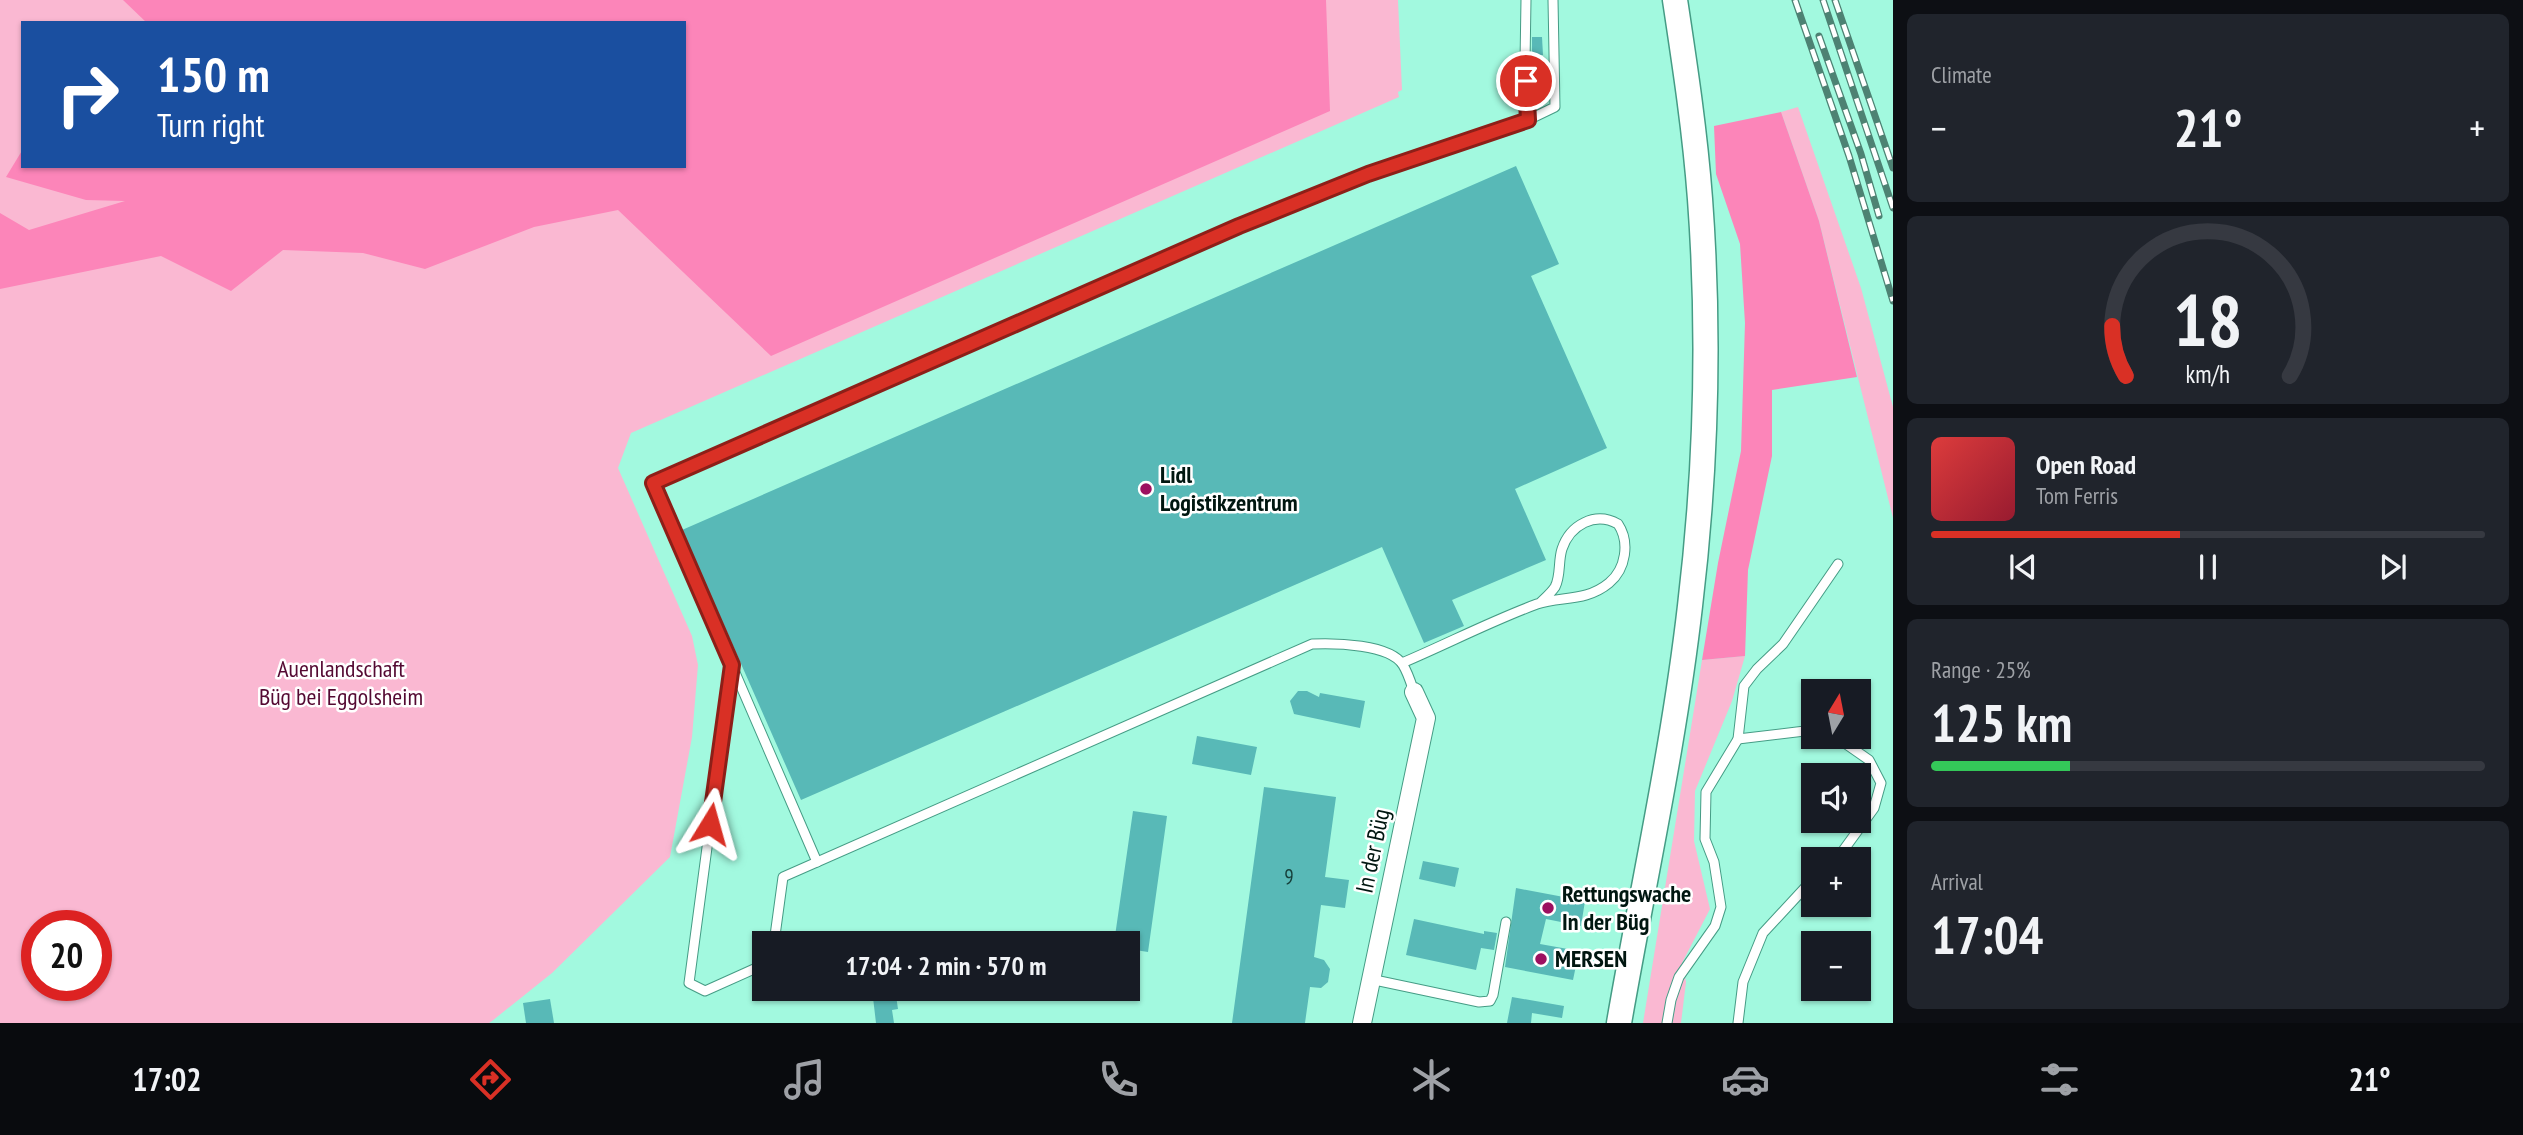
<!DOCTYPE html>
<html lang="en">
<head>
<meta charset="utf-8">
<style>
	:root { --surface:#171b24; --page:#20242c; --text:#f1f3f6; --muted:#9ea1a6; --line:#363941; --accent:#d93025 }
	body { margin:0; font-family:"PT Sans Narrow",sans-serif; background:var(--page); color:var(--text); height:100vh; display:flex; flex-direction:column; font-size:26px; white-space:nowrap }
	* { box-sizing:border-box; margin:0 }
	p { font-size:23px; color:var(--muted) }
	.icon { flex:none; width:38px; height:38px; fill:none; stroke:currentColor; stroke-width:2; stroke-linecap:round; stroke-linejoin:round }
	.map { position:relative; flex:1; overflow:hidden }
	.details { display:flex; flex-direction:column; gap:14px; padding:14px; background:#0d0f14; width:630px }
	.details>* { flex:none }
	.top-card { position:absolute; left:21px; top:21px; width:665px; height:147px; border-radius:0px; box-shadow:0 2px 5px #0004; background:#1a4fa0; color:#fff; overflow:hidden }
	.needle { width:46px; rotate:10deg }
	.controls { position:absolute; left:1801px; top:679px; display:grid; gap:14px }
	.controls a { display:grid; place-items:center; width:70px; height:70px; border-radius:0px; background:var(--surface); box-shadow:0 2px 5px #0004; font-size:35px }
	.speed { position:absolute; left:21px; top:910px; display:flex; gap:14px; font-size:35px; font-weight:700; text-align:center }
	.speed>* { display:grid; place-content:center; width:91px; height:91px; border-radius:50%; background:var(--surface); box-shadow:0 2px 5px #0004; line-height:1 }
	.speed .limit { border:10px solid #d22; background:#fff; color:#111 }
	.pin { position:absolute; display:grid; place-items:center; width:60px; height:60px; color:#fff; margin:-30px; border:4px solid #fff; border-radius:50%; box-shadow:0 2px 7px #0007 }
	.me { position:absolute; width:77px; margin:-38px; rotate:8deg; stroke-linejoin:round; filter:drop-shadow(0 0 5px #0008) }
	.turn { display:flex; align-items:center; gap:24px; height:147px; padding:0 21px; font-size:32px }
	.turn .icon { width:91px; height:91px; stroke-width:2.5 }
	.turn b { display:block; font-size:49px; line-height:60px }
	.big { font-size:52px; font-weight:600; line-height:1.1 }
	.details .tile { flex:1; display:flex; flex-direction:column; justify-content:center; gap:10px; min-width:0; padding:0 24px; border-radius:10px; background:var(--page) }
	.details .dial { align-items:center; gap:0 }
	.dial svg { height:182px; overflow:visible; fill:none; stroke:var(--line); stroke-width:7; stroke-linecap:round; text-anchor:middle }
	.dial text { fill:var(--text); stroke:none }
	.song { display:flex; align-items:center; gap:21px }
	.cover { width:84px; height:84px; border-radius:10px; background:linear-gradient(135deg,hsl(0 70% 55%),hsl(350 70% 35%)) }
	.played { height:7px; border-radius:4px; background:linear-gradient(90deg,var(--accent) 45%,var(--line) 45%) }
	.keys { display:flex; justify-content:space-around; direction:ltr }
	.heat { display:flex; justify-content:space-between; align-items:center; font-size:38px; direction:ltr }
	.charge { height:10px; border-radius:5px; background:linear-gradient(90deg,#34c759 25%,var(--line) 0) }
	.trip { position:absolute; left:752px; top:931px; width:388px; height:70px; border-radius:0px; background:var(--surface); box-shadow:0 2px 5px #0004; font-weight:600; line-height:70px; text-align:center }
	.dock { display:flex; height:112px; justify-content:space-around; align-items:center; background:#090b0e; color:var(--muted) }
	.dock .icon { width:49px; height:49px }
	.dock .active { color:var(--accent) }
	.dock b { font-size:32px; color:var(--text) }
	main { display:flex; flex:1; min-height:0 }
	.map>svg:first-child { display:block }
</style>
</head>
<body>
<main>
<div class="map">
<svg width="1893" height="1023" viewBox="0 0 1893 1023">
	<rect width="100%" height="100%" fill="#a2f9df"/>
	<g fill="#fab8d2" fill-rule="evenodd">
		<path d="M0 0H1398L1402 90 1398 92 1399 97 631 433 618 468 692 636 698 665 692 737 670 857 552 973 492 1021 489 1023H0ZM23 23H684V166H23ZM37 926H96V985H37Z"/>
		<path d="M1798 107 1861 288 1893 407V518L1819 221 1781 112Z"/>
		<path d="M1745 656 1732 701 1695 791 1694 841 1710 909 1682 963 1686 982 1681 1023H1643L1702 660Z"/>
	</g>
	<g fill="#fc85b9">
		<path d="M123 0H1326L1330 111 771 356 618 210 534 227 425 269 363 253 283 250 231 291 161 256 0 289V213L29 230 125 201 86 200 6 177 23 149V166H684V23H147Z"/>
		<path d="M1781 112 1819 221 1857 377 1772 390V456L1748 570 1745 656 1702 660 1718 563 1741 451 1745 323 1740 244 1716 174 1714 126Z"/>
	</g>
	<g fill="#58b9b7">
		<path d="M1532 37H1542L1543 55H1532Z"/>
		<path d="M1516 166 1559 264 1531 276 1607 448 1515 489 1546 560 1452 600 1464 626 1424 643 1382 547 801 800 682 530Z"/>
		<path d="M1298 691H1307L1319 697 1320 693 1365 701 1360 728 1294 714 1290 701Z"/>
		<path d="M1197 736 1257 747 1251 775 1192 764Z"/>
		<path d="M1264 787 1336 797 1325 877 1349 880 1345 908 1321 905 1314 957 1324 960 1330 969 1328 982 1321 988 1310 987 1305 1023H1232Z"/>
		<path d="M1133 811 1167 816 1148 952 1129 949V943H1114Z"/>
		<path d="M1423 861 1459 868 1455 887 1419 879Z"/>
		<path d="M1516 888 1585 901 1581 926 1546 919 1540 944 1579 951 1573 980 1505 967Z"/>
		<path d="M1414 919 1484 934V931L1497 933 1494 950 1481 948 1476 970 1406 955Z"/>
		<path d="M872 989H895L898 1009 892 1010 894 1023H876Z"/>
		<path d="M1512 997 1564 1006 1562 1018 1532 1013 1531 1023H1507Z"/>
		<path d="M550 999 554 1023H526L523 1003Z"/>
	</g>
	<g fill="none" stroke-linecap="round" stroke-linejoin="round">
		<g stroke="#459c85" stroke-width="11">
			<g id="service">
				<path d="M1526 0 1525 62 1528 120"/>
				<path d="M1402 663C1447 644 1491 621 1537 604 1561 596 1586 602 1609 583 1626 569 1630 542 1618 524 1595 511 1570 525 1562 549 1558 561 1561 576 1555 587 1551 593 1545 598 1540 603"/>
				<path d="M731 667 689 983 705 991 765 964"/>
				<path d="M1836 737 1869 760 1881 783 1874 808 1837 859"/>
				<path d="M1738 739 1813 730"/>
				<path d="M817 862 653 483 1239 226 1368 174 1528 120 1555 107 1553 0"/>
				<path d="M774 943 783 877 1312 644C1335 643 1390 644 1403 665 1408 673 1411 683 1414 692"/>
				<path d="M1370 979 1479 1002 1490 1001 1493 995 1506 922"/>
				<path d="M1667 1023 1671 1000 1679 977 1715 926 1721 907 1714 862 1705 839 1706 792 1738 739 1744 686 1757 669 1783 644 1838 564"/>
				<path d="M1738 1023 1743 982 1763 933 1813 879"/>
			</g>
		</g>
		<g stroke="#459c85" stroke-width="20">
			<path id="minor" d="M1362 1023 1426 718 1414 692"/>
		</g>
		<g stroke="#459c85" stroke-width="27">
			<path id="secondary" d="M1619 1023C1643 884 1674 746 1690 606 1706 472 1710 334 1700 199 1695 132 1685 66 1675 0"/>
		</g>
		<use href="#service" stroke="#fff" stroke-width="9"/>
		<use href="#minor" stroke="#fff" stroke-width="18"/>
		<use href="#secondary" stroke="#fff" stroke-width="24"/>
		<g stroke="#4d8273" stroke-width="7">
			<g id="rail">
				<path d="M1795 0 1849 156 1893 301"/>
				<path d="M1823 0 1893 208"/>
				<path d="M1835 0 1893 168"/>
				<path d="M1819 36 1861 154 1879 216"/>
			</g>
		</g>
		<use href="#rail" stroke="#fff" stroke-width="4.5" stroke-dasharray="13" stroke-linecap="butt"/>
	</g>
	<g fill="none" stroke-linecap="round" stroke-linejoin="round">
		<g stroke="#8d1f18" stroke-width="18">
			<path id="route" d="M710 824 732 665 653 483 1239 226 1368 174 1528 120 1526 81"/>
		</g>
		<use href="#route" stroke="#d93025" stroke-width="12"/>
	</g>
	<g fill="#9c1060" stroke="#fff" stroke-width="2.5">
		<circle cx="1146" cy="489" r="7"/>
		<circle cx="1548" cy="908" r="7"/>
		<circle cx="1541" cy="959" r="7"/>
	</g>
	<g text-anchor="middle" stroke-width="5" stroke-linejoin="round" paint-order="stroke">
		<g font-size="21" fill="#163f3a">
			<text x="1289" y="884">9</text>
		</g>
		<g font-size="24" font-weight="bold" fill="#001610" stroke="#fff" text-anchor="start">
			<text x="1160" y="483">Lidl<tspan x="1160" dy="28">Logistikzentrum</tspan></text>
			<text x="1562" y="902">Rettungswache<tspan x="1562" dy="28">In der Büg</tspan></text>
			<text x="1555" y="967">MERSEN</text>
		</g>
		<g font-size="24" fill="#540932" stroke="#fff">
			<text x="341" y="677">Auenlandschaft<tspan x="341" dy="28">Büg bei Eggolsheim</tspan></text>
		</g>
		<g font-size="24" fill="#001610" stroke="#fff">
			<text transform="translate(1373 851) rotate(-78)" y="8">In der Büg</text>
		</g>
	</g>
</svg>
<div class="controls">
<a><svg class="needle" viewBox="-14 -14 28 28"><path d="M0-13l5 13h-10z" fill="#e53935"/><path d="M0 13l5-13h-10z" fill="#9ea1a6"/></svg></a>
<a><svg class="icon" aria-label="sound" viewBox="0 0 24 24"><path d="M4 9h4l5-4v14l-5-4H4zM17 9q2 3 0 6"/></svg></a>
<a>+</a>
<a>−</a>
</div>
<div class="speed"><div class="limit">20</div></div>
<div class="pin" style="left:1526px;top:81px;background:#d93025"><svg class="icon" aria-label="arrive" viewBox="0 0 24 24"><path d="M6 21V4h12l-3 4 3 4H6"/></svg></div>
<svg class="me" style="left:710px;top:824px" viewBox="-20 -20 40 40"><path d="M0-17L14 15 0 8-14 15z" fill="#d93025" stroke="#fff" stroke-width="4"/></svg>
<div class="trip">17:04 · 2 min · 570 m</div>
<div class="top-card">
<div class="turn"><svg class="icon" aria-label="right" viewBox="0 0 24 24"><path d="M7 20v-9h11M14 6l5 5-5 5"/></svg><div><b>150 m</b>Turn right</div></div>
</div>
</div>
<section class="details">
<div class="tile"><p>Climate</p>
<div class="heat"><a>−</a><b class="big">21°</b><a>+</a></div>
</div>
<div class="tile dial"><svg viewBox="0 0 100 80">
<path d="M14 69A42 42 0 1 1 86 69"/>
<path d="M14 69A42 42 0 0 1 8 47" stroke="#d93025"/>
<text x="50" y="56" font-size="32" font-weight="700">18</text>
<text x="50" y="72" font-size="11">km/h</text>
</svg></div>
<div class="tile">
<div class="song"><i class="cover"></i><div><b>Open Road</b><p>Tom Ferris</p></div></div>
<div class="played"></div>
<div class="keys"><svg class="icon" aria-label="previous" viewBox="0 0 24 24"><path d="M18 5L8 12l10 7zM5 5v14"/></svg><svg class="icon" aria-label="pause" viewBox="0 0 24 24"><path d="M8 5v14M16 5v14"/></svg><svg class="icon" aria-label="next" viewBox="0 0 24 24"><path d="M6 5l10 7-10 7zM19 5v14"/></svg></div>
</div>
<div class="tile"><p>Range · 25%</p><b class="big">125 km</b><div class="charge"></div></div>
<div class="tile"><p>Arrival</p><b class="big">17:04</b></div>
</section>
</main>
<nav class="dock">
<b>17:02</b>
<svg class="icon active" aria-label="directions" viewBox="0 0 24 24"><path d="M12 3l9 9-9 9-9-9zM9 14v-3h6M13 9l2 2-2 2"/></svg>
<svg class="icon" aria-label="music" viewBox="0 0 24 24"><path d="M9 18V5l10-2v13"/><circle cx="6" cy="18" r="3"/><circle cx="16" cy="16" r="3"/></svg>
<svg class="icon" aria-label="phone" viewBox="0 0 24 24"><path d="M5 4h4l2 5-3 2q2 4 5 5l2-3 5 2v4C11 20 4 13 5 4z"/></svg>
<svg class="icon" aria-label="climate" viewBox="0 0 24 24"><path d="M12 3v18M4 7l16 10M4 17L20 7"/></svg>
<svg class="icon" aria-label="car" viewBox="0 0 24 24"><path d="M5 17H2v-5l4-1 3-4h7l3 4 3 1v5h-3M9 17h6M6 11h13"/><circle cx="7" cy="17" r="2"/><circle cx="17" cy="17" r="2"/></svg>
<svg class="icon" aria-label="filters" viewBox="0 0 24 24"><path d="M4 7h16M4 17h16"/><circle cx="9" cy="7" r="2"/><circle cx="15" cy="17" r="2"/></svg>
<b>21°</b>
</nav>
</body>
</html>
